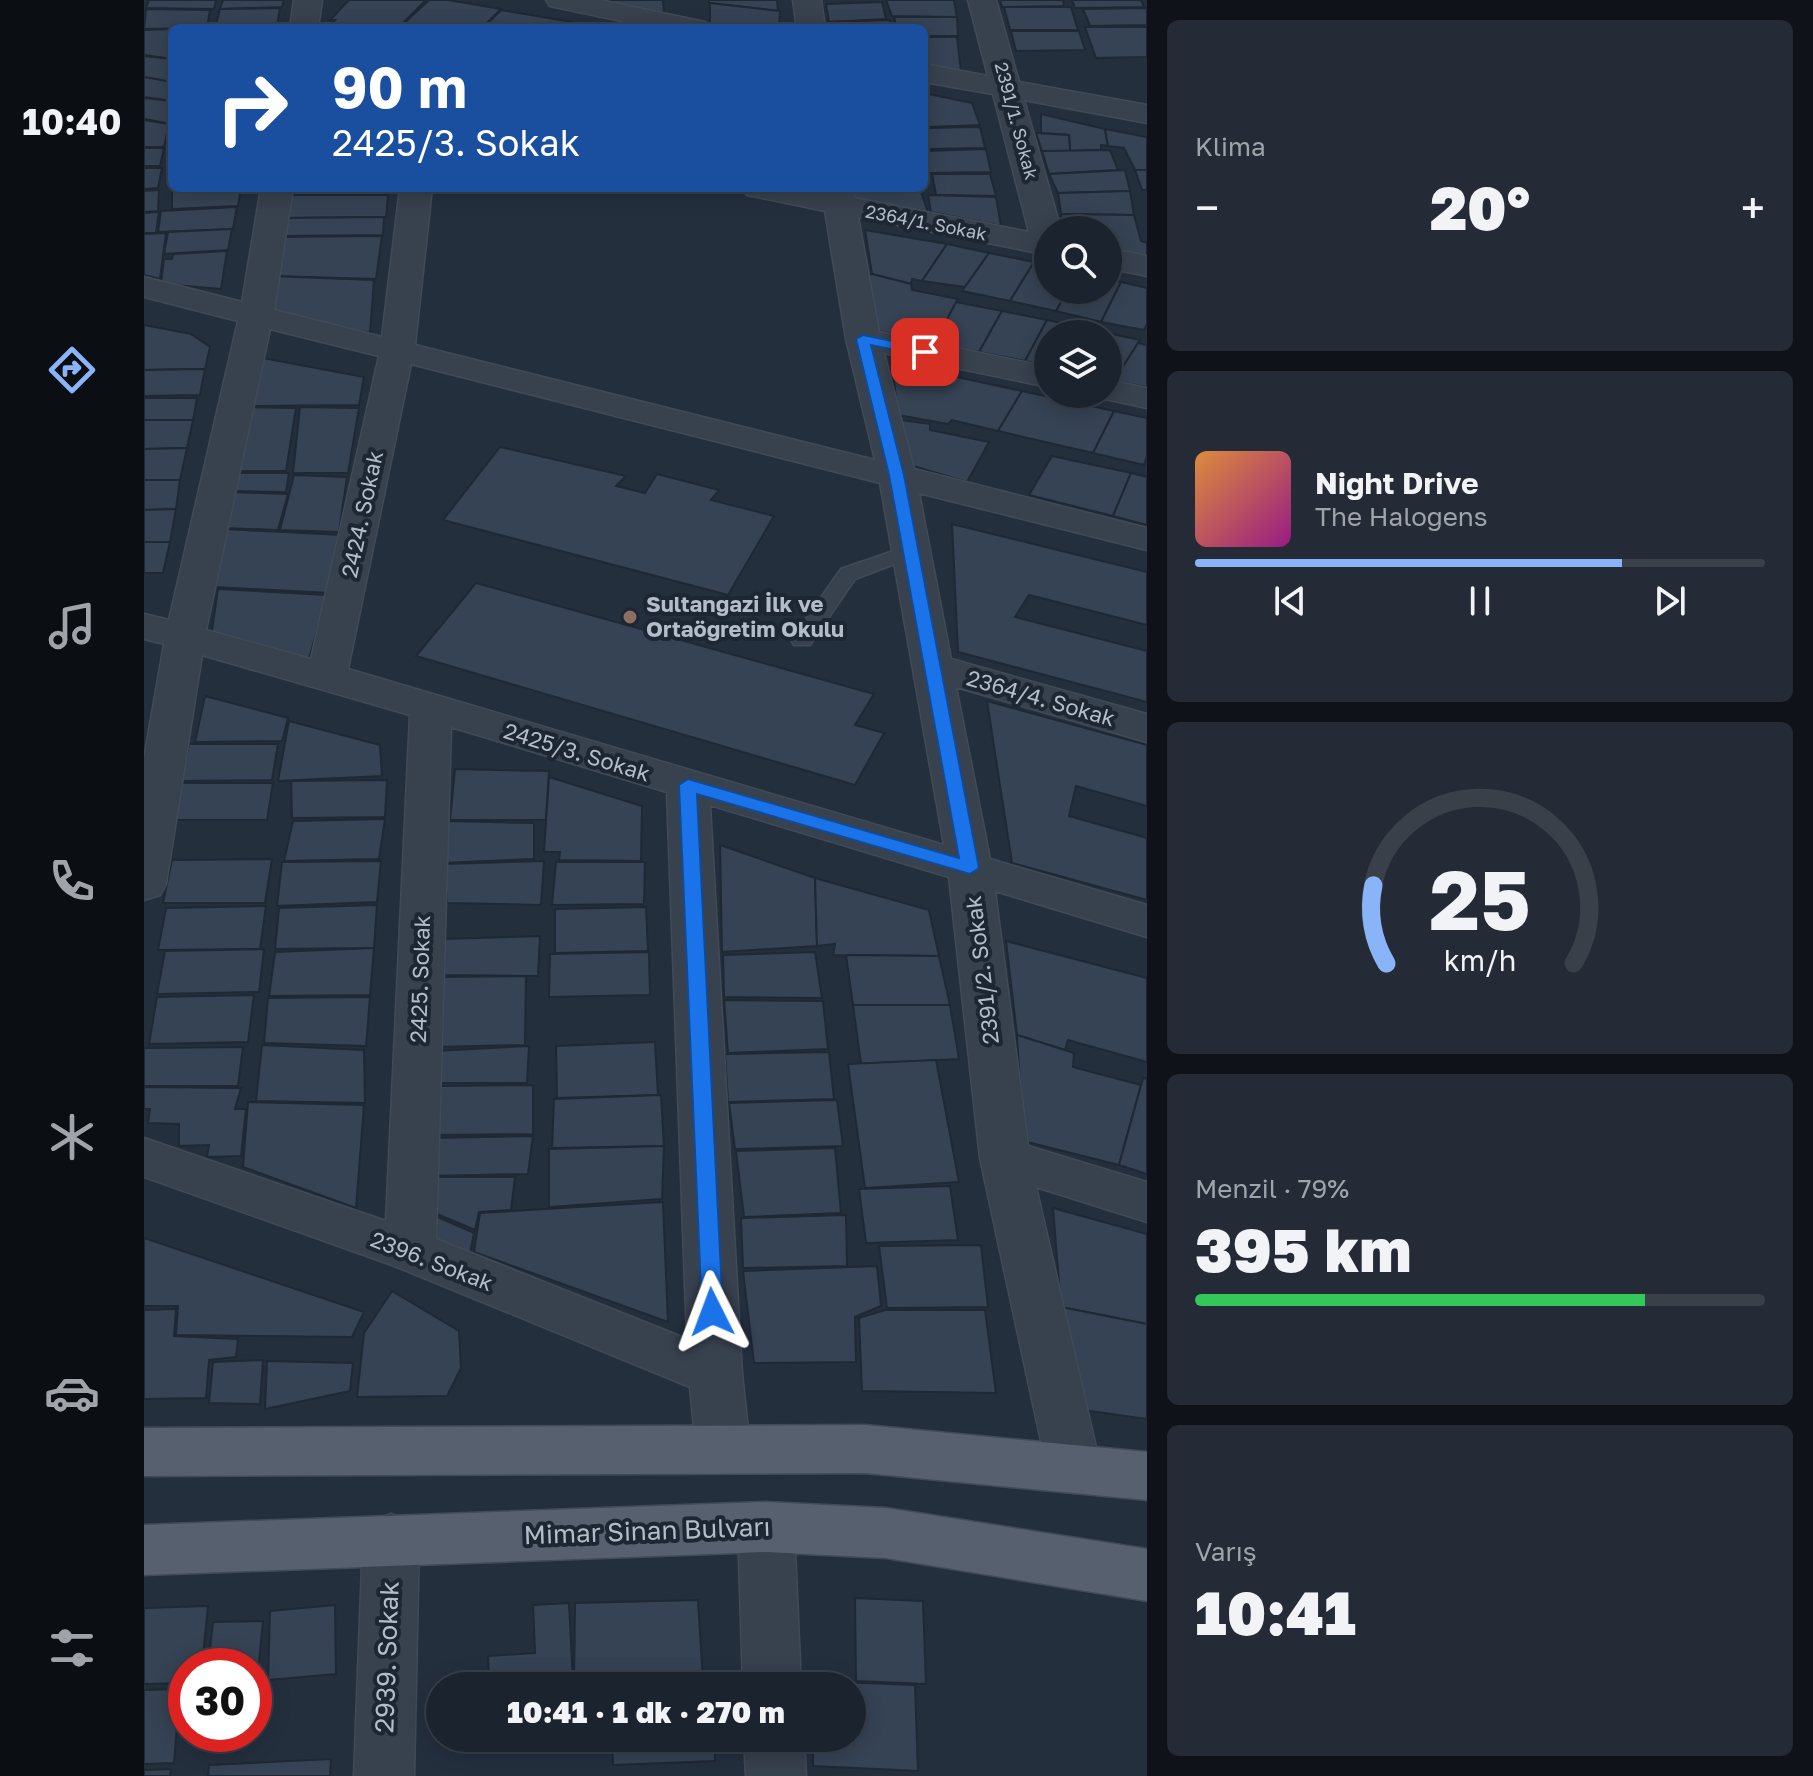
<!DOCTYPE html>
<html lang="tr">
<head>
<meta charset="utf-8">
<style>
	:root { --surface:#1b232e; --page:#242b36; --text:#f1f3f6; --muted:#a0a4aa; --line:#39404a; --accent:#8ab4f8 }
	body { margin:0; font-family:"Golos Text",sans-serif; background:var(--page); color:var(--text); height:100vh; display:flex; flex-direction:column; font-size:30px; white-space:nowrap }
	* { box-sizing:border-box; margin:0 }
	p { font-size:26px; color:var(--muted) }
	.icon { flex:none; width:44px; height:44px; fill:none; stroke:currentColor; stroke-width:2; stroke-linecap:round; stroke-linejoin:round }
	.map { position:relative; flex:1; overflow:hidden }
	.side { display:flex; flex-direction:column; gap:20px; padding:20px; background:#0f1319; width:666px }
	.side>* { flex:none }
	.hud { position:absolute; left:24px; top:24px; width:760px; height:168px; border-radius:12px; box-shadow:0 4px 20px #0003,0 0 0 2px var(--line); background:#1a4fa0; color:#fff; overflow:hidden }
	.buttons { position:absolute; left:890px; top:216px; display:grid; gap:16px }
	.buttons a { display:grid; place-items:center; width:88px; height:88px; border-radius:50%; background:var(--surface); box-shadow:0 4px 20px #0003,0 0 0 2px var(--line); font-size:40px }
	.speed { position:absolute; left:24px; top:1648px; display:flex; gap:16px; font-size:40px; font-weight:700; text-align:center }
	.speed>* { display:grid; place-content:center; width:104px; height:104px; border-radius:50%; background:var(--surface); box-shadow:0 4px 20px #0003,0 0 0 2px var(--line); line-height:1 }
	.speed .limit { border:12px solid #d22; background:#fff; color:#111 }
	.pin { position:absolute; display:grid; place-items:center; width:68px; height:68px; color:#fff; margin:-34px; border-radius:16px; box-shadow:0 4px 12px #0006 }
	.me { position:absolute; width:88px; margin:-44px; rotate:357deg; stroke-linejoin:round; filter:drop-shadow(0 0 6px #0008) }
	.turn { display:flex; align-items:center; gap:28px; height:168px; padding:0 32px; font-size:36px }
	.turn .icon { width:104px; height:104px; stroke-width:2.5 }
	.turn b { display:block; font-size:56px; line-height:68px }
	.big { font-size:60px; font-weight:800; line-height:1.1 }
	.side .card { flex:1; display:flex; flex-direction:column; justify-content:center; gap:12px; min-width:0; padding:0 28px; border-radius:12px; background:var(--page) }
	.side .dial { align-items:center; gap:0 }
	.dial svg { height:208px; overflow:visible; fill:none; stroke:var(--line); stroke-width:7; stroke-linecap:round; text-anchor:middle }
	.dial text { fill:var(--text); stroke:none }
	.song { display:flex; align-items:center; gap:24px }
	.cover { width:96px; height:96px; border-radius:12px; background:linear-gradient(135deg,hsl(30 70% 55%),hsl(310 70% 35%)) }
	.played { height:8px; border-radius:4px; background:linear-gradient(90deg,var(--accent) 75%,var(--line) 75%) }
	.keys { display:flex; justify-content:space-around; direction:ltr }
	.heat { display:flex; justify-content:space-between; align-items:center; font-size:44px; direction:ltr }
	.charge { height:12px; border-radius:6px; background:linear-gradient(90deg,#34c759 79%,var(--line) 0) }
	.trip { position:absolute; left:282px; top:1672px; width:440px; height:80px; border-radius:40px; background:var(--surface); box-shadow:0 4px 20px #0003,0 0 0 2px var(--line); font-weight:800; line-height:80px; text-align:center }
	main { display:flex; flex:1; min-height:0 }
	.menu { display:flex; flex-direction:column; width:144px; justify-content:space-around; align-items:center; background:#0b0e12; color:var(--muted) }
	.menu .icon { width:56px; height:56px }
	.menu .on { color:var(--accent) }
	.menu b { font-size:36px; color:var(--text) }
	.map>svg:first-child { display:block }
</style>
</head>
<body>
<main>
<nav class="menu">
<b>10:40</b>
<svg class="icon on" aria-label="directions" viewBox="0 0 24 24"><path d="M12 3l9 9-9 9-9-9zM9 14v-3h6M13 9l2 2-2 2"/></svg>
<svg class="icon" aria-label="music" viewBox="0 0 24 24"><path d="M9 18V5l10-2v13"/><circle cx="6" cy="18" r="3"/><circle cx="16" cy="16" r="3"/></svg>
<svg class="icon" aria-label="phone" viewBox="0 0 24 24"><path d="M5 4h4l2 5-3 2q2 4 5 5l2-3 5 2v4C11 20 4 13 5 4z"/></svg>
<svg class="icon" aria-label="climate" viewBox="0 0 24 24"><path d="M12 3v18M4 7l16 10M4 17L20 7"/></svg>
<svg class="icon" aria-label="car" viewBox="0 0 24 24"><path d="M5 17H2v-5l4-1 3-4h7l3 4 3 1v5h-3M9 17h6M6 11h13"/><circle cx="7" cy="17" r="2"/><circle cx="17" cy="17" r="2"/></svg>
<svg class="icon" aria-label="filters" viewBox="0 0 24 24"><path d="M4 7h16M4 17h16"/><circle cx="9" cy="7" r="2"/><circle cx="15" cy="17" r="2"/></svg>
</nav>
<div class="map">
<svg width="1003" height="1776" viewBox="0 0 1003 1776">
	<rect width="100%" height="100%" fill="#242f3e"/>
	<g fill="#364354" stroke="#1f2835" stroke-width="2">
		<path d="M5 0H72L70 9 2 8Z"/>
		<path d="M79 0H140L138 7 76 9Z"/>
		<path d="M205 0H282L254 28H188L185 26 191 20H186Z"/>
		<path d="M285 0H304L357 9 338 28H255Z"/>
		<path d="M453 0H519L520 13Z"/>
		<path d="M565 0H633L634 11 565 3Z"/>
		<path d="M742 0H810L813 17 748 16Z"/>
		<path d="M856 0H919L920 6 858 7Z"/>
		<path d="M928 0H997L1000 7 931 8Z"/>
		<path d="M738 2 742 19 685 22 682 4Z"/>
		<path d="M566 3 636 11 635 28 566 24Z"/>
		<path d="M860 7H927L934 30H866Z"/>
		<path d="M136 8 133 26 71 28 76 9Z"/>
		<path d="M1003 8V25L946 26 939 9Z"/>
		<path d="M2 9 66 10 63 28 0 29Z"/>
		<path d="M357 10 428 22 423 28H339Z"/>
		<path d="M750 17H813L814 36H780V28H753Z"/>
		<path d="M746 20 747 28H684V22Z"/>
		<path d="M941 27H1003V57L952 58Z"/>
		<path d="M28 29V59L0 55V30Z"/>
		<path d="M867 31H935L941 50 872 51Z"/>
		<path d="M780 37H813L817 71 780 65Z"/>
		<path d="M0 56 28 59V82L0 77Z"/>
		<path d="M0 77 28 82V101L0 97Z"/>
		<path d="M780 93 828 103 836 125 785 127 780 123Z"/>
		<path d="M0 98 28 101V124L0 119Z"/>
		<path d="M897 114 961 129 964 146 957 145V150L926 151 925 135 897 133Z"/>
		<path d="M0 120 25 124 20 147H0Z"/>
		<path d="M836 127 841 148 784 149 780 128Z"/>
		<path d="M961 129 1003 137V170H991L980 148 964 146Z"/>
		<path d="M892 133 925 135 926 151H898Z"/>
		<path d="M0 148H20L16 166H0Z"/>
		<path d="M842 149 847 172 785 173 780 151Z"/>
		<path d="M966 150 974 170 905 174 898 151Z"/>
		<path d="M0 168H18L14 188 0 189Z"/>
		<path d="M981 170 986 191 914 193 905 174Z"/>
		<path d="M991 170H1003V190H998Z"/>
		<path d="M788 174H846L852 196 792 195Z"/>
		<path d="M28 188H97L94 206 28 209Z"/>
		<path d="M146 188H245L244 194 145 195Z"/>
		<path d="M707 188H776L784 213 709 200Z"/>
		<path d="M15 190 14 211 0 212V191Z"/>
		<path d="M986 191 990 215 917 214 914 193Z"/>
		<path d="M144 195H244L242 217 141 218Z"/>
		<path d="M784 195 852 197 857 226 787 212Z"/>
		<path d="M93 207 89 229 14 232 17 211Z"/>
		<path d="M15 212 12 233H0V213Z"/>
		<path d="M917 214 990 215 997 241 1003 243V257L964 248V230H920Z"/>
		<path d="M240 217 239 235 136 236 139 218Z"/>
		<path d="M88 229 84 250 20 254 24 232Z"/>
		<path d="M721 230 803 244 778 281 768 279 767 284 728 274Z"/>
		<path d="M22 233 16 279 0 275V234Z"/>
		<path d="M238 236 232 279 126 276 135 237Z"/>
		<path d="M803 244 845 253 821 287 778 281Z"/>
		<path d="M83 251 77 289 17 284 20 259H28L29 254Z"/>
		<path d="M845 253 890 262 866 301 818 291Z"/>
		<path d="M890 262 904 266V290H924L912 311 866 301Z"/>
		<path d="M728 274 767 284 768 290 814 299 790 344 731 330 720 276Z"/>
		<path d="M126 276 230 280 226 333 123 312Z"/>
		<path d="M964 280 977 282 957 322 912 311 924 290H964Z"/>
		<path d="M977 282 1003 288V324L1000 330 957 322Z"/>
		<path d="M812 302 858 311 835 352 790 344Z"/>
		<path d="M858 311 903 320 881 361 835 352Z"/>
		<path d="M903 320 996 340 970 381 964 380V334H904V366L881 361Z"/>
		<path d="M0 325 47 334 66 347 61 369 0 370Z"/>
		<path d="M994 343 1003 345V387L970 381Z"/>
		<path d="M119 358 220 377 215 405 108 406Z"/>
		<path d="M748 363 878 391 854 431 808 420 804 424 754 415Z"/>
		<path d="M61 369 56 395 0 396V370Z"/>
		<path d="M878 391 970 411 949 453 854 431Z"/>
		<path d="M0 398H53L49 420H0Z"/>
		<path d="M104 407 152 408 142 471H92Z"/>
		<path d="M156 407 215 408 204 473H149Z"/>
		<path d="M970 411 1003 418V456L1000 465 949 453Z"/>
		<path d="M0 420H49L43 448 0 449Z"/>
		<path d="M757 420 786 424V430L845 442 823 482 769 466Z"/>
		<path d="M356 447 482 476 472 486 501 493 513 474 575 490 567 500 630 516 584 595 299 520Z"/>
		<path d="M43 448 36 480H0V449Z"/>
		<path d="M908 456 987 473 969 516 885 495Z"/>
		<path d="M91 473H145L142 492 86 491Z"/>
		<path d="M987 473 1003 477V525L969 516Z"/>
		<path d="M150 475 203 477 195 532 136 530Z"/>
		<path d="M0 480H36L32 509 0 510Z"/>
		<path d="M87 492 144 494 134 530 80 528Z"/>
		<path d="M32 509 26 542H0V510Z"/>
		<path d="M808 524 1003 572V625L885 595 871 617 1003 651V702L814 652Z"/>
		<path d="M80 529 198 535 187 593 70 587Z"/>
		<path d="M0 542H26L19 573H0Z"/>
		<path d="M332 583 730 694 711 725 740 733 711 785 272 656Z"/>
		<path d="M74 589 183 595 163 666 67 637Z"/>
		<path d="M61 696 144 718 138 741 51 742Z"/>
		<path d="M843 701 1003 745V806L932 786 925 816 1003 838V900L868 863Z"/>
		<path d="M145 721 236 745 238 776 134 781Z"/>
		<path d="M45 744H134L128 780 37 781Z"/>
		<path d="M311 769 405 771 402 820H306Z"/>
		<path d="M405 777 498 806 497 861 415 860 416 852H400Z"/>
		<path d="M243 780 241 817 148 818 147 781Z"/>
		<path d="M36 783H129L123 820H28Z"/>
		<path d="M241 819 235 859 140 861 149 821Z"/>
		<path d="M301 821 390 823V859L297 863Z"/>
		<path d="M576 845 671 878 673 946 578 952Z"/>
		<path d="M128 859 121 903H19L28 860Z"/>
		<path d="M237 861 233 902 133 906 138 862Z"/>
		<path d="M400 861 397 905 303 903 301 864Z"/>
		<path d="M412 862H501L500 904 408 905Z"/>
		<path d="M671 878 785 910 795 956 689 955 691 944 673 946Z"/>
		<path d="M233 905 230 948 131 949 135 908Z"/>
		<path d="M122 906 116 949 14 950 22 908Z"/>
		<path d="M502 907 504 951 411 953V909Z"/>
		<path d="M396 936 394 976 295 975 297 939Z"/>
		<path d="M862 941 1003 978V1062L924 1040 921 1050 873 1035Z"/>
		<path d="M230 948 226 995 125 996 131 952Z"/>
		<path d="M120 949 115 992 13 994 21 951Z"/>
		<path d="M505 952 506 995 405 997 406 954Z"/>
		<path d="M671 952 678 998 580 997 579 955Z"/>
		<path d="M702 955 795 956 806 1005H709Z"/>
		<path d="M382 976 381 1045 289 1047 292 977Z"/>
		<path d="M110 995 104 1042 5 1044 13 997Z"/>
		<path d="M226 997 222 1046 120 1043 124 998Z"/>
		<path d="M580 1000 679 1001 684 1049 584 1053Z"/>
		<path d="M709 1005H806L815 1059 717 1064Z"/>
		<path d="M873 1035 930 1053 929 1067 997 1085 975 1165 879 1141Z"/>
		<path d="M511 1042 514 1095 413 1098 412 1046Z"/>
		<path d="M118 1045 220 1050 221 1103 112 1101Z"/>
		<path d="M385 1046 383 1083H290L291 1051Z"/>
		<path d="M99 1047 94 1086H0V1048Z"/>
		<path d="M685 1052 690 1099 584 1102 581 1054Z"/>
		<path d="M792 1060 815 1182 721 1188 704 1064Z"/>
		<path d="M999 1078 1003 1079V1174L975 1165Z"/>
		<path d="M389 1085V1134L290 1135 292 1086Z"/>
		<path d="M0 1087 97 1088 91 1109H102L97 1156 63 1157 65 1145 35 1146V1124L4 1123 6 1109H0Z"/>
		<path d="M517 1095 520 1146 408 1148 410 1099Z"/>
		<path d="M693 1100 699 1146 591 1149 585 1103Z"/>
		<path d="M104 1102 220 1105 212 1208 99 1167Z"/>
		<path d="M389 1136 384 1174 285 1176 287 1138Z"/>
		<path d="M520 1146 518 1199 405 1207V1149Z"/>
		<path d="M691 1148 697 1213 600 1217 592 1151Z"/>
		<path d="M287 1177H371L367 1210 335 1212 331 1230 286 1211Z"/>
		<path d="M806 1186 814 1240 722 1243 715 1189Z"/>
		<path d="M519 1202 524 1322 330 1252 336 1213Z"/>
		<path d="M909 1208 1003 1234V1324L917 1307Z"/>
		<path d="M287 1214 330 1233 326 1254 285 1241Z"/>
		<path d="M702 1215 703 1266 599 1268 597 1218Z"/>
		<path d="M0 1238 220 1312 208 1337 32 1335 34 1306H0Z"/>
		<path d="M837 1245 844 1307 743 1308 735 1246Z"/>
		<path d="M733 1266 737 1306 711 1317 712 1362 610 1363 599 1271Z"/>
		<path d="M248 1291 315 1331 317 1368 303 1396 213 1397 220 1333Z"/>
		<path d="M917 1307 1003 1324V1419L925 1408Z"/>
		<path d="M32 1309 30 1336 94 1339 92 1357 65 1360 62 1398 0 1399V1310Z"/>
		<path d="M741 1310H841L852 1393 718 1391 715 1318Z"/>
		<path d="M119 1360 116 1404 65 1403 69 1362Z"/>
		<path d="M123 1361 209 1363 206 1391 121 1409Z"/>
		<path d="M711 1598 779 1601 782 1684 712 1681Z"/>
		<path d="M554 1600 559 1681 430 1683 431 1603Z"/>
		<path d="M425 1603 429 1683 345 1686 344 1656 391 1653 389 1605Z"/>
		<path d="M191 1605 192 1674 124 1680 126 1611Z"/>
		<path d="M64 1606 58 1666H42V1683L0 1684V1608Z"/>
		<path d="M119 1621 113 1683H110V1666H64L69 1622Z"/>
		<path d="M669 1681 771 1685 774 1771 669 1766V1738H708V1686H669Z"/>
		<path d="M36 1689 30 1763 0 1764V1690Z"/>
		<path d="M468 1738H570L571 1761 469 1765Z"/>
		<path d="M187 1759 186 1776H64L65 1765Z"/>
		<path d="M27 1769 26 1776H0V1770Z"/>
	</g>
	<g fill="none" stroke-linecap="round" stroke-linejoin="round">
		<g stroke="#414a57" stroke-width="3">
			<path id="lane" d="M767 545 774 547 777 551 774 555 711 579 666 645H650L647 640 697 569Z"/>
		</g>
		<g stroke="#414a57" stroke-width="3">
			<g id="street">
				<path d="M150 0H178L174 28H146Z"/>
				<path d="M402 0H456L561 22 565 28H511L406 6Z"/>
				<path d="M649 0H677L681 28H653Z"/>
				<path d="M824 0H852L875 82 1003 105V123L880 100 917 230H904V255L714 217 735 332 904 367V387L740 353 770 469 1003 528V550L775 493 807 659 1003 714V742L812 687 846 859 1003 905V937L851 891 884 1146 1003 1182V1222L892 1187 957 1469 949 1486 930 1493 911 1486 903 1469 836 1158 805 877 566 805 598 1374 606 1448 598 1465 579 1472 560 1465 552 1448 546 1387 248 1265 0 1177V1138L242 1221 266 715 58 655 22 884 16 895 0 900V759L20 644 0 639V614L25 620 94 321 0 297V277L98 302 117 188H149L130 310 238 337 256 188H288L271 345 731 460 702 339 681 211 603 195 598 188H662L678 191 677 188H709L710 198 885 232 849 94 780 82V64L844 76ZM126 329 235 356 167 659 62 630ZM267 364 736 483 800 845 204 669ZM307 727 523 792 543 1339 292 1239Z"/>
				<path d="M964 248 1003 256V276L964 268Z"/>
				<path d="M964 380 1003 388V408L952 397 949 394H964Z"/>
				<path d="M622 1502 642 1509 650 1527 657 1686H599L594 1527 602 1509Z"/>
				<path d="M247 1514 267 1521 275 1539 270 1776H210L219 1539 227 1521Z"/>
				<path d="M600 1738H660L662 1776H602Z"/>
			</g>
		</g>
		<g stroke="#414a57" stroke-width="3">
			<g id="primary">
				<path d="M721 1425 1003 1452V1500L721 1473 0 1476V1428Z"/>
				<path d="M622 1502 742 1508 1003 1549V1601L742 1558 622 1552 0 1575V1525Z"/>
			</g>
		</g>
		<use href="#lane" fill="#38414e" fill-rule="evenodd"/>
		<use href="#street" fill="#38414e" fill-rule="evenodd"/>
		<use href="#primary" fill="#56606e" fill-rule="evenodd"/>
	</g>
	<path fill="#1a73e8" stroke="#114b97" stroke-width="2" d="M719 335 781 348 788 352 781 356 727 345 760 475 835 868 826 874 553 794 579 1312 576 1319 568 1321 561 1319 558 1312 535 785 544 779 815 858 745 475 712 339Z"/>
	<circle fill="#8d6e63" stroke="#1d2633" stroke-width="3" cx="486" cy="617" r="8"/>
	<g text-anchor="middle" stroke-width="8" stroke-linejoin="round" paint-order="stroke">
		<g font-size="18" fill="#b4bcc9" stroke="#1d2633">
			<text transform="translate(872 121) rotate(75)" y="6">2391/1. Sokak</text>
			<text transform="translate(782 223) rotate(11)" y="6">2364/1. Sokak</text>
		</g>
		<g font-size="22" fill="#b4bcc9" stroke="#1d2633">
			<text transform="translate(218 514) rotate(-78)" y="8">2424. Sokak</text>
			<text transform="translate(897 698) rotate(16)" y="8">2364/4. Sokak</text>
			<text transform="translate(433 752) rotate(17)" y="8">2425/3. Sokak</text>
			<text transform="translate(838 970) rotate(-97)" y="8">2391/2. Sokak</text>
			<text transform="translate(276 979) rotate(-88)" y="8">2425. Sokak</text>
			<text transform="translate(288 1261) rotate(21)" y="8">2396. Sokak</text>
		</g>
		<g font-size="22" font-weight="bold" fill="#b4bcc9" stroke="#1d2633" text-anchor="start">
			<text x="502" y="612">Sultangazi İlk ve<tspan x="502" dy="25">Ortaöğretim Okulu</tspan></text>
		</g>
		<g font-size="26" fill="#b4bcc9" stroke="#1d2633">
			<text transform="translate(503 1531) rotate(-2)" y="9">Mimar Sinan Bulvarı</text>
			<text transform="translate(243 1657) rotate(-88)" y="9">2939. Sokak</text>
		</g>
	</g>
</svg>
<div class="buttons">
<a><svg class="icon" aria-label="search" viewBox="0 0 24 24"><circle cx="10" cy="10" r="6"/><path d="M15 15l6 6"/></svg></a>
<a><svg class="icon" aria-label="layers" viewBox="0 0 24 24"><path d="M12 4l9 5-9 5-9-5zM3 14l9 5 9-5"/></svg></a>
</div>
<div class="speed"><div class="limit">30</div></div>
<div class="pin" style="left:781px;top:352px;background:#d93025"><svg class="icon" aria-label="arrive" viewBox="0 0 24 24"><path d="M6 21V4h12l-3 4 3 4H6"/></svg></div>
<svg class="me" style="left:568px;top:1312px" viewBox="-20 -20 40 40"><path d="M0-17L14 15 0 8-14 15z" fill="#1a73e8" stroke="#fff" stroke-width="4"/></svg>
<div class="trip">10:41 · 1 dk · 270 m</div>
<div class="hud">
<div class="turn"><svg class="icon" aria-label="right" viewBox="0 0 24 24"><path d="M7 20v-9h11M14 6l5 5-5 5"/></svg><div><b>90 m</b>2425/3. Sokak</div></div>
</div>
</div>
<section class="side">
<div class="card"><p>Klima</p>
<div class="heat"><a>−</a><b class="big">20°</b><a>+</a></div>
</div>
<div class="card">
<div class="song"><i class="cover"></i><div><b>Night Drive</b><p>The Halogens</p></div></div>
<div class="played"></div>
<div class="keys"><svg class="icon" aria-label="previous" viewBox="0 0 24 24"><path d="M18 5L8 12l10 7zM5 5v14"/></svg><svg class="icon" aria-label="pause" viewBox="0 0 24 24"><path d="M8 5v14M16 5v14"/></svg><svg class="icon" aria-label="next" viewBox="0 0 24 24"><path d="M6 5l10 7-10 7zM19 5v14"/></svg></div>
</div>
<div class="card dial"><svg viewBox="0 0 100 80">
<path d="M14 69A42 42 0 1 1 86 69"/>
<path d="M14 69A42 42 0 0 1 9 39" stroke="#8ab4f8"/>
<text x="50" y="56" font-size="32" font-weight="700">25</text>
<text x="50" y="72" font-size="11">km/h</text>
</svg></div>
<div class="card"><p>Menzil · 79%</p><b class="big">395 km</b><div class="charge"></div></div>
<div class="card"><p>Varış</p><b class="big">10:41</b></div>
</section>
</main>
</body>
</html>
